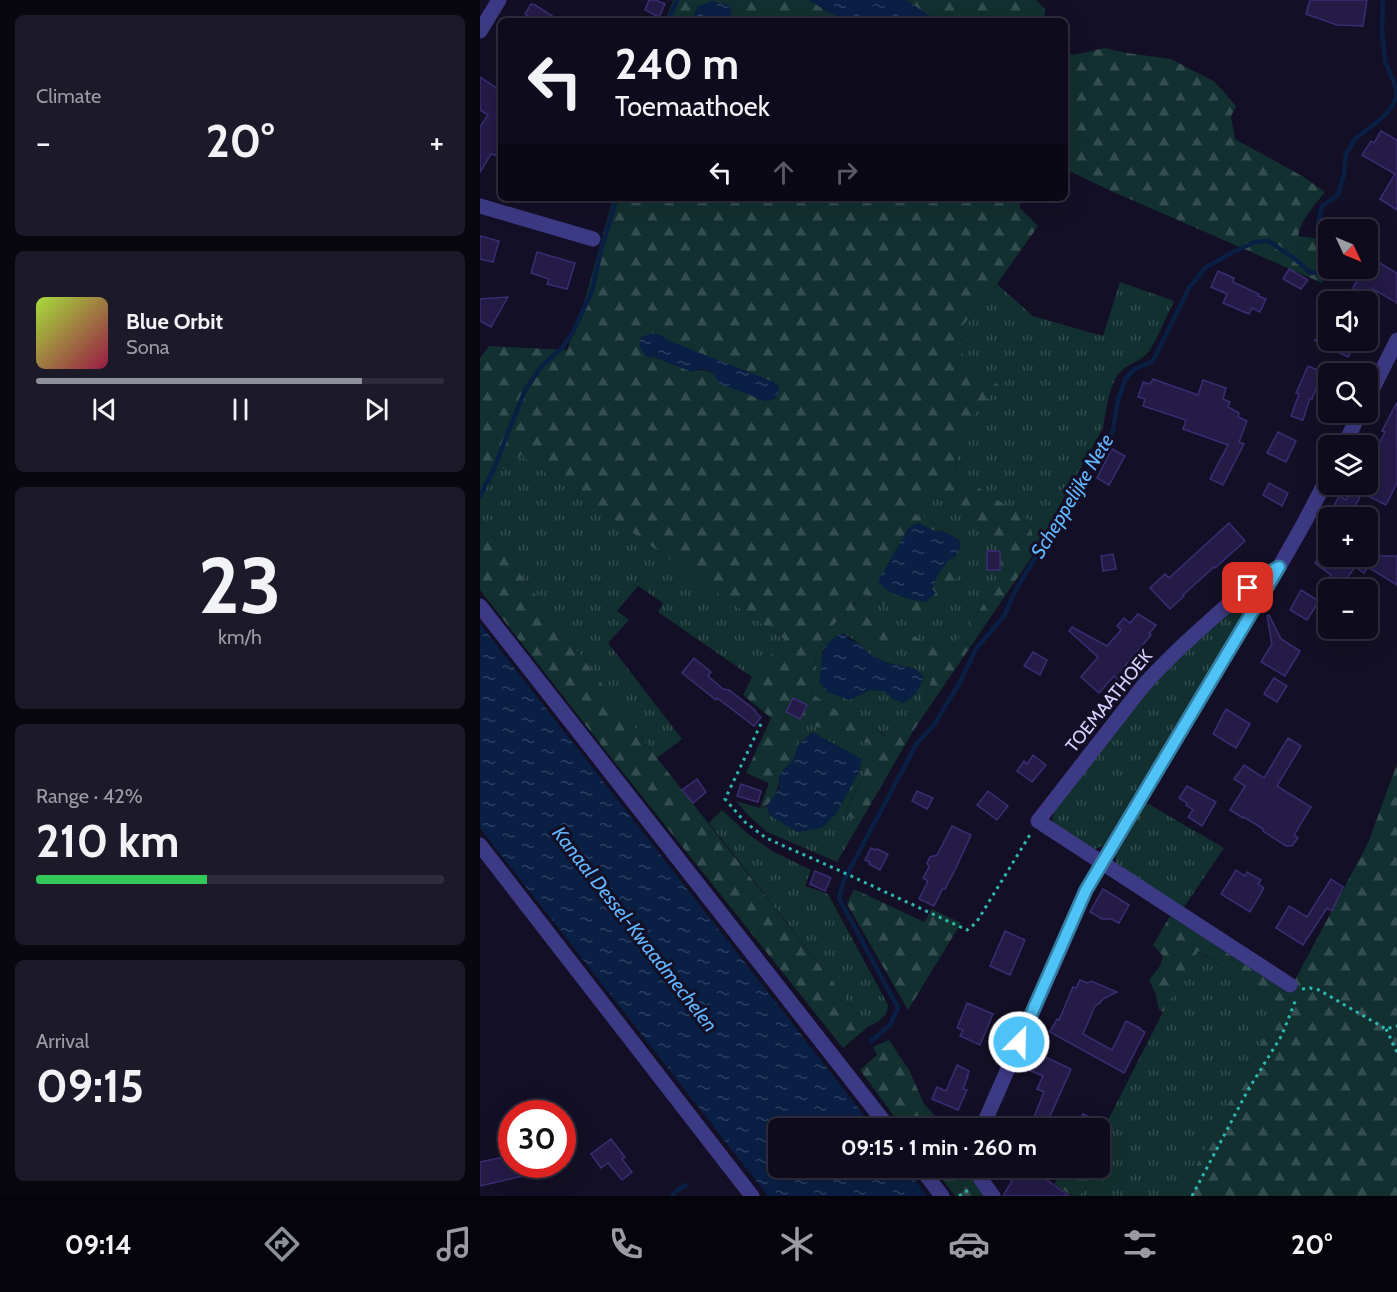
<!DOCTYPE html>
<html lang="en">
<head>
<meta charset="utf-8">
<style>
	:root { --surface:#0e0b1c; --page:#1c1929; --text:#f1f3f6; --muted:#9b9ba3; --line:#2e2b3b; --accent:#8c9099 }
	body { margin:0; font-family:Cabin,sans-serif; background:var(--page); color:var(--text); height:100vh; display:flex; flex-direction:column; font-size:22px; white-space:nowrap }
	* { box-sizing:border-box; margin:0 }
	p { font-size:20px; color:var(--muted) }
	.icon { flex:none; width:33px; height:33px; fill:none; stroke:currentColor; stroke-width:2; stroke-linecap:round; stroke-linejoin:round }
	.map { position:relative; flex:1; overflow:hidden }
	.panel { display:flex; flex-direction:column; gap:15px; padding:15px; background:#08060f; width:480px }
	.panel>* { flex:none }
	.top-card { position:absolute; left:18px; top:18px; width:570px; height:183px; border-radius:9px; box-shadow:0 6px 24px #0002,0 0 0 2px var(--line); background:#0e0b1c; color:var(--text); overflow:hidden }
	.needle { width:39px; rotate:134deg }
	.controls { position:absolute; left:838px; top:219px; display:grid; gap:12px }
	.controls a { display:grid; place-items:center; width:60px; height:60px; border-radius:9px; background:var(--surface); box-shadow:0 6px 24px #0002,0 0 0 2px var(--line); font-size:30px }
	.speed { position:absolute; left:18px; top:1100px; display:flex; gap:12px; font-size:30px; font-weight:700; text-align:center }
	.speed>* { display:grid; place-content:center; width:78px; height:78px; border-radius:50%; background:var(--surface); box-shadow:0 6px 24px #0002,0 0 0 2px var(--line); line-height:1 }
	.speed .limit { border:9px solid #d22; background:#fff; color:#111 }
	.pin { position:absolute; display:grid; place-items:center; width:51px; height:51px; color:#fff; margin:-26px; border-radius:12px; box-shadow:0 3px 9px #0006 }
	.me { position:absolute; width:66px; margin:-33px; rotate:23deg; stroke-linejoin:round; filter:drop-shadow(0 0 4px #0008) }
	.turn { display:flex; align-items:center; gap:21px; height:126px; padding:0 18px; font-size:27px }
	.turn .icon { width:78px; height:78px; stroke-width:2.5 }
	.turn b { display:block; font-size:42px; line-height:51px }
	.lanes { display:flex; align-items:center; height:57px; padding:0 18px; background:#0003; justify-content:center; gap:30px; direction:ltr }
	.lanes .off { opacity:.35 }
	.big { font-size:45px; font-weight:700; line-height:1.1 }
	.panel .widget { flex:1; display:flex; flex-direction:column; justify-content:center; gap:9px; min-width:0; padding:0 21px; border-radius:9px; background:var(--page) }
	.panel .dial { align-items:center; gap:0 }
	.dial b { font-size:78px; line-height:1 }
	.song { display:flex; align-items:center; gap:18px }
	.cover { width:72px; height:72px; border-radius:9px; background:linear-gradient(135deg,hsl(80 70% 55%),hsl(340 70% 35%)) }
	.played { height:6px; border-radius:3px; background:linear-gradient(90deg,var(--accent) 80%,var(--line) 80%) }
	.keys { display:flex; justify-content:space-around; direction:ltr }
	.heat { display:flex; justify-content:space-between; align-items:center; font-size:33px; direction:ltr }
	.charge { height:9px; border-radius:4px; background:linear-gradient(90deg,#34c759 42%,var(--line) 0) }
	.trip { position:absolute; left:288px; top:1118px; width:342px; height:60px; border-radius:9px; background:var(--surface); box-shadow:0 6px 24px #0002,0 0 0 2px var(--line); font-weight:700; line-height:60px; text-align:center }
	.menu { display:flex; height:96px; justify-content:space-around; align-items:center; background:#06040b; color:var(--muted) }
	.menu .icon { width:42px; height:42px }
	.menu .active { color:var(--accent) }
	.menu b { font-size:27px; color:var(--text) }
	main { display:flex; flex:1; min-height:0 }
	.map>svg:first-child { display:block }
</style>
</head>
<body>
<main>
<section class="panel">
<div class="widget"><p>Climate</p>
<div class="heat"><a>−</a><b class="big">20°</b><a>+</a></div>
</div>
<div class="widget">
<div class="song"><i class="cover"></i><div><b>Blue Orbit</b><p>Sona</p></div></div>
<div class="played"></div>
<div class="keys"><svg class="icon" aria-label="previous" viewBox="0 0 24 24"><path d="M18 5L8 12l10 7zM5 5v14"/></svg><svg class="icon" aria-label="pause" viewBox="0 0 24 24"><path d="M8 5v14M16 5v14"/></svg><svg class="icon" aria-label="next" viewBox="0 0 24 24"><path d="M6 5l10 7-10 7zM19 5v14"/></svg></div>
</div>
<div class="widget dial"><b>23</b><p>km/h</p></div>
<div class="widget"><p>Range · 42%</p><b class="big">210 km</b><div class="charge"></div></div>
<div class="widget"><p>Arrival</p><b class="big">09:15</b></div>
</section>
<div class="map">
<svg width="917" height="1196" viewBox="0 0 917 1196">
	<defs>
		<pattern id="grass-tufts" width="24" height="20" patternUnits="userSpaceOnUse" patternTransform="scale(1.5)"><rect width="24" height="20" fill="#12302f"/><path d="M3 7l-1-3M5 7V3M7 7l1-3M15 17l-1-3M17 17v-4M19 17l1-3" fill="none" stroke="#344d4e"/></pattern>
		<pattern id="forest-firs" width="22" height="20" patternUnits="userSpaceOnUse" patternTransform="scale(1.5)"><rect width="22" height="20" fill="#12302f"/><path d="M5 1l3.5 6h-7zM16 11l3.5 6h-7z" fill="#344d4e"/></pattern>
		<pattern id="water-ripples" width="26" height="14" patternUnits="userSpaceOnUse" patternTransform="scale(1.5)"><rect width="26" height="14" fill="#0a1f44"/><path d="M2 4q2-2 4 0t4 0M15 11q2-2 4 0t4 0" fill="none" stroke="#2d3f60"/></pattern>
	</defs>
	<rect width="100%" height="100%" fill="#130f26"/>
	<g fill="url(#grass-tufts)" fill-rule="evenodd">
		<path d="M640 282 694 301C686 317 679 336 669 351 662 361 650 363 642 370 629 382 626 412 623 428L561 539H553L475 473 479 444 494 413 519 386 503 375 483 356 479 330 517 284 553 316 623 336Z"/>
		<path d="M41 455 304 639 272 677 178 612 183 603 158 586 137 611 149 620 128 643 202 739 177 758 0 520V487Z"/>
		<path d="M443 494 468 501 501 526 522 546C521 555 521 566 518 574 508 602 489 626 471 649L466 652 389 617 373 606 383 594 411 608 487 542 444 517 430 512Z"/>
		<path d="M761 601 766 602 768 605 623 846 612 850 576 828 572 818 577 807 685 669Z"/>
		<path d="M365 615 392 637 424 647 443 658 452 666 450 686 423 729 413 736 407 737 383 719 358 711 332 694 336 653 348 629ZM363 633 380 644 388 653 396 658 408 663 436 669 413 699 405 691 390 690 369 700 339 683 342 668V652Z"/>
		<path d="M302 716 362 734 397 747 364 814 381 821 357 862 287 832 268 815 256 801 280 808 287 806 289 815 296 819 362 801 379 772 381 759 332 732 318 746Z"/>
		<path d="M665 802 744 848 702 910 636 866V850Z"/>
		<path d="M242 810 268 834 292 851 331 870 325 886 348 894 408 1005C408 1017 398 1022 388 1027L229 823Z"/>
		<path d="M717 951 803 1004 700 1196H599L612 1179 616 1167H620V1158L628 1143 631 1128 625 1126 683 1012Z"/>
	</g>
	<g fill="url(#forest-firs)" fill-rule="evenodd">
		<path d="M193 0H329L350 13 370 21H252L250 5 218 6 212 21H185Z"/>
		<path d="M426 0H556L565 9 564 21H457Z"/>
		<path d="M625 48 647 53 691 59 735 82 756 106 751 116 755 139 822 176 845 192C834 206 821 219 818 236L848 240 849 265 842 283 629 190 585 169V51L593 55Z"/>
		<path d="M133 198H540V208L558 226 517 284 479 330 483 356 503 375 520 386 494 413 479 444 475 473 549 520 553 538 561 539 555 552 433 731 381 821 364 815 397 747 362 734 303 717 318 746 313 761 300 773C299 787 296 803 280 808L289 783 266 773 291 718 263 695 272 677 304 639 41 455 0 487V358L9 346 87 350 106 296ZM181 335 187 340 285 401 238 379C231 370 225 368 213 372L173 357 166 356ZM443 494 468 501 501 526 522 546C521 555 521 566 518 574 508 602 489 626 471 649L466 651 389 617 373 605 383 594 411 608 435 617C454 607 468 595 478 574 482 564 484 552 487 542L444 517 430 512ZM428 529 463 531 479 540 476 556C462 564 451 582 452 598L446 602 434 601 399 582ZM365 615 392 637 424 647 443 658 452 667 450 686 423 729 413 736 406 737 383 719 358 711 332 694 336 653 348 629Z"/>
		<path d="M0 520 177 758 388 1027 363 1048 133 760 0 590Z"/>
		<path d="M917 764V1196H700L802 1004 718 951 683 1012 679 1010 675 992 669 980 680 966 683 956 673 945 690 916 808 993 888 843Z"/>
		<path d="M374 889 444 922 452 909 481 923 428 1010 367 904Z"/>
		<path d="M409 1040 429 1070 444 1104 466 1128H423L380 1070 397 1055 393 1047Z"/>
		<path d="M453 1167H483L506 1196H475Z"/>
		<path d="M598 1167H616L612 1179 599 1196H592L574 1184 582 1172 591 1176Z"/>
	</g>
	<g fill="url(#water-ripples)">
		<path d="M329 0H426L457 21H370L350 13Z"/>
		<path d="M232 1 250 5 252 21H212L218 6Z"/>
		<path d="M171 333 181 335 187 340 294 382 299 387 298 394 295 399 285 401 240 384 233 373 228 370 220 369 213 372 173 357 166 356 159 346 160 338Z"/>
		<path d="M438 523 455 531H463L479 540 481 546 476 556 469 560 458 575 452 589 456 593 446 602C431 600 407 595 398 581L428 529 433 525Z"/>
		<path d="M0 624 394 1128H298V1167H425L447 1196H288L0 828Z"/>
		<path d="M363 633 369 639 380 644 388 653 396 658 408 663 436 669 444 676C439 690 436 696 423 703L413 699 405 691 390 690 369 700 347 692 339 682C344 659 337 644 363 633Z"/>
		<path d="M332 732 382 759 379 772 356 814 342 828 317 832 289 815 287 806 299 789 300 773 313 761 318 746Z"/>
	</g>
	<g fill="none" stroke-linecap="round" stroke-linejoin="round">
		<g stroke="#0a1f44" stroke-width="4.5">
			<path d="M188 21 197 0"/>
			<path d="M0 496 13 471 45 390 61 367 82 348 93 332 112 291 122 246 137 198"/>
			<path d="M391 1041 410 1025 418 1008 359 898 364 880 437 743 455 724 464 708 479 684 496 649 524 616 535 591 633 430 638 400 645 380 653 370 673 361 709 288 725 268 751 253 775 242 788 241 814 258 831 273 839 272 842 266 838 223 842 206 858 195 864 174 866 154 875 139 901 119 911 108 917 95 914 83 905 61 902 32 903 0"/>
			<path d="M192 1196 195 1192 206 1185"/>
		</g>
	</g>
	<g fill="#241b47" stroke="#3b2d73" stroke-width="1.5">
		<path d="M169 0H176L185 4 179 17 165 10Z"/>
		<path d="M830 0H887L883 26 857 25 826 14Z"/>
		<path d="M51 4 55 5 80 21H46L49 17 45 14Z"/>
		<path d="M0 77 21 91V157L11 154 0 172V127L8 115 0 110Z"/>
		<path d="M901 131 917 140V210L900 199 915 174 882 155 891 141 894 143Z"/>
		<path d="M0 236 19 241 13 262 0 259Z"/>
		<path d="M57 252 95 263 87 289 67 284 69 279 51 273Z"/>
		<path d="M891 258 917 273V303L893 289 886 302H864L885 268H888V263Z"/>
		<path d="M809 269 828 280 821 289 803 279Z"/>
		<path d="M738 271 754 278 753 282 779 294 778 296 786 299 780 312 772 308 769 314 743 303 747 294 731 287Z"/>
		<path d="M28 297 11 327 0 321V299Z"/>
		<path d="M834 340H877L868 357Z"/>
		<path d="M828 366 849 375V387L846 393 836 389 832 399 830 398 823 420 811 416 819 394 816 393Z"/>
		<path d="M673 379 718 395 723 380 746 388 743 399 750 402 748 407 759 413 758 417 767 421 759 442 764 444 743 485 730 479 748 445 703 429 706 420 663 406 665 399 658 397 663 382 670 384Z"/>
		<path d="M917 402V483L906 505 882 493 869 518H848L859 496 866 500 872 488 866 484H888V466L905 432 902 431Z"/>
		<path d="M798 432 816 441 806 462 787 453Z"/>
		<path d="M632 449 645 456 629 485 617 478Z"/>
		<path d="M789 483 808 493 802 506 783 495Z"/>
		<path d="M749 523 765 541 735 568 734 567 703 595 704 596 690 609 670 588 685 574 689 578Z"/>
		<path d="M849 544V556H917V585L888 567 884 573 875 567 860 588 848 579 851 575 835 563Z"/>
		<rect x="507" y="551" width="13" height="19"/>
		<path d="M633 554 636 569 623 571 621 556Z"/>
		<path d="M821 590 839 601 827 620 810 610Z"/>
		<path d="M658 614 676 625 669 634 671 635 645 666 649 670 639 681 634 676 619 693 601 677 618 657 589 631 592 627 627 646 641 630 637 626 644 618 650 623Z"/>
		<path d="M789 615 801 639 820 651 805 676 781 662 792 644 787 616Z"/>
		<path d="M553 652 567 660 560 675 544 666Z"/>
		<path d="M214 658 231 672 228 676 243 689 249 690 275 710 276 713 281 717 274 726 237 698 236 700 202 673Z"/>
		<path d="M794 678 807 686 797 702 784 694Z"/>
		<path d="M313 698 327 705 320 719 306 712Z"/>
		<path d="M746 709 770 724 756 748 733 734Z"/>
		<path d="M808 738 821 746 797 786 831 807 814 835 818 838 812 846H806L783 831V829L764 817 763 818 750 810 765 786 754 779 764 765 784 778Z"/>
		<path d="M553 755 566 765 552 782 537 771 544 761 547 764Z"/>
		<path d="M217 779 226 792 213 803 202 790Z"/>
		<path d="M261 784 281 791 278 802 257 796Z"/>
		<path d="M707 786 736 802 722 826 708 817 713 810 706 805 707 803 699 798Z"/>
		<path d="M437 791 453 798 447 809 432 801Z"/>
		<path d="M508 791 528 806 517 820 497 805Z"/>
		<path d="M472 826 491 835 477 866 465 889 463 888 454 906 439 899 448 881 443 878 449 867 447 863 450 857 457 855Z"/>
		<path d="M391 848 396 850 397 849 408 854 400 870 389 864 390 862 385 860Z"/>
		<path d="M756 870 765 876 767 872 781 880 778 884 784 888 770 912 741 894Z"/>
		<path d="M335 871 351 878 345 891 330 884Z"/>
		<path d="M851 879 863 887 852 911 847 908 823 945 796 928 809 906 827 917Z"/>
		<path d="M623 889 649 905 639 923 631 919H622L610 912Z"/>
		<path d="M525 931 545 940 530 975 510 966Z"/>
		<path d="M600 980 608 983 611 981 637 992 623 999 620 1003 615 1006 603 1034 632 1050 646 1021 660 1028V1029L665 1032 644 1073 570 1032 577 1019 579 1020 593 987 596 988Z"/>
		<path d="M487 1003 513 1014 500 1045 480 1036 483 1030 477 1028Z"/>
		<path d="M557 1053 591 1069 567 1123 554 1117 564 1092 557 1089 563 1076 549 1070Z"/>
		<path d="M477 1065 489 1071 487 1076H488L483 1089 487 1090 478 1110 452 1099 457 1087 466 1091Z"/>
		<path d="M603 1114 633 1128H596Z"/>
		<path d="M131 1139 145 1157 142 1159 152 1172 142 1180 128 1163 121 1168 111 1154Z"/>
		<path d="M32 1155V1164H72L73 1169 0 1186V1162Z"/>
		<path d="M512 1167H558L566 1172 563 1177 589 1196H523L532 1181Z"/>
	</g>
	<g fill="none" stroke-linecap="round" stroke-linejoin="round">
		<g stroke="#2fb8b0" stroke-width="3" stroke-dasharray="3 4.5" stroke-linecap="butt">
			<path d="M281 724 245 799 265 822 286 838 356 869 487 930 496 923 551 833"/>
			<path d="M822 989 830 988 839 990 906 1029 917 1026"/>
			<path d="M906 1029 917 1052"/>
			<path d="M479 1196 490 1189"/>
			<path d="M712 1196 768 1090 802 1035 816 999"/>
		</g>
		<g stroke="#3d3a85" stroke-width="15">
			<path d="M0 31 19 0"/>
			<path d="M0 206 113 239"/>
			<path d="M888 398 917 340"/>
			<path d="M864 446 880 412"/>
			<path d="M798 568C774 581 754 599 734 617 709 639 685 661 663 686L558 821 810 985"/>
			<path d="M0 606 409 1128"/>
			<path d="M0 845 272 1196"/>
			<path d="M502 1128 606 890 799 567 823 525 849 475"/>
			<path d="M440 1167 462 1196"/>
			<path d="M494 1167 502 1181 513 1196"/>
		</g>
	</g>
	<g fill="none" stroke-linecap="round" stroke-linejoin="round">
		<g stroke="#337fa1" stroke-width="15">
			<path id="route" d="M539 1042 606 890 799 567 781 577 768 588"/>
		</g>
		<use href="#route" stroke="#4fc3f7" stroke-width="10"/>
	</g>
	<g text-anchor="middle" stroke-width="6" stroke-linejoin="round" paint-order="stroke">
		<g font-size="18" fill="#d9d4ff" stroke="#130f26">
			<text transform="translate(629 701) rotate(-51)" y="6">TOEMAATHOEK</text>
		</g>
		<g font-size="20" font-style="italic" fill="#62b6ff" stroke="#130f26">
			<text transform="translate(592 496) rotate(-59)" y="7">Scheppelijke Nete</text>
			<text transform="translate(155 929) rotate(52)" y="7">Kanaal Dessel-Kwaadmechelen</text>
		</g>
	</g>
</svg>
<div class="controls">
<a><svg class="needle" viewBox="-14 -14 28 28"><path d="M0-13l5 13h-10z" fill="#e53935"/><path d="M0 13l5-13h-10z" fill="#9b9ba3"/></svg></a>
<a><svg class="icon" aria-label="sound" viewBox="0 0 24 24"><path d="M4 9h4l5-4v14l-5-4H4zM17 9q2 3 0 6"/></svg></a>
<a><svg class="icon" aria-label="search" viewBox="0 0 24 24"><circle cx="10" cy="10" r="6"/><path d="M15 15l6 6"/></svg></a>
<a><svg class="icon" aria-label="layers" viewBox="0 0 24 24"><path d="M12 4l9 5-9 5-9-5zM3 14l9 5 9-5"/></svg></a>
<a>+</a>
<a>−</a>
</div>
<div class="speed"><div class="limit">30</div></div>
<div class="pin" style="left:768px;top:588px;background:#d93025"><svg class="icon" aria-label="arrive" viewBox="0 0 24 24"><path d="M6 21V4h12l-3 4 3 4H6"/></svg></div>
<svg class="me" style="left:539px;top:1042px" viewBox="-20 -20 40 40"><circle r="17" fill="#4fc3f7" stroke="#fff" stroke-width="3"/><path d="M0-11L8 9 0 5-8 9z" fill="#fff"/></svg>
<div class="trip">09:15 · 1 min · 260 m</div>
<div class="top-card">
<div class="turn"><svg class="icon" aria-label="left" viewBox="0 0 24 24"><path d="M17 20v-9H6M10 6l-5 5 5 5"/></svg><div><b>240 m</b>Toemaathoek</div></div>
<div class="lanes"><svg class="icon" aria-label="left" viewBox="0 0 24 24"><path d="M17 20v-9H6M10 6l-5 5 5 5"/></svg><svg class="icon off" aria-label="ahead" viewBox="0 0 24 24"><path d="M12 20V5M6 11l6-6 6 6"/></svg><svg class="icon off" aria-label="right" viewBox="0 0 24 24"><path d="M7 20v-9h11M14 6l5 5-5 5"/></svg></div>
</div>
</div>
</main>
<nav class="menu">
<b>09:14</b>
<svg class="icon active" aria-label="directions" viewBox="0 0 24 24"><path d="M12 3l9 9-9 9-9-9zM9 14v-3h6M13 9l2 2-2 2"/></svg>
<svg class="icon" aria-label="music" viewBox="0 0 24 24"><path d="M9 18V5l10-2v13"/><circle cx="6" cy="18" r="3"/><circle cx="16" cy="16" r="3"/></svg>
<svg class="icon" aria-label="phone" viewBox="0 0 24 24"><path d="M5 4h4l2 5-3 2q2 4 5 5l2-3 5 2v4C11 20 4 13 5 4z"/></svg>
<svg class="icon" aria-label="climate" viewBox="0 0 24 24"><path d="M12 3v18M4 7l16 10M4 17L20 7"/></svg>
<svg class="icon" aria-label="car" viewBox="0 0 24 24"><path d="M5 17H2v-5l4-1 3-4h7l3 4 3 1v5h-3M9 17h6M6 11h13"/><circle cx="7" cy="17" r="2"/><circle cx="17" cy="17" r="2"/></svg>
<svg class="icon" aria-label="filters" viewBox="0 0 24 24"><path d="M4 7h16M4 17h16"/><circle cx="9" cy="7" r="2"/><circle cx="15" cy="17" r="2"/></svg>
<b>20°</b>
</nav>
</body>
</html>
